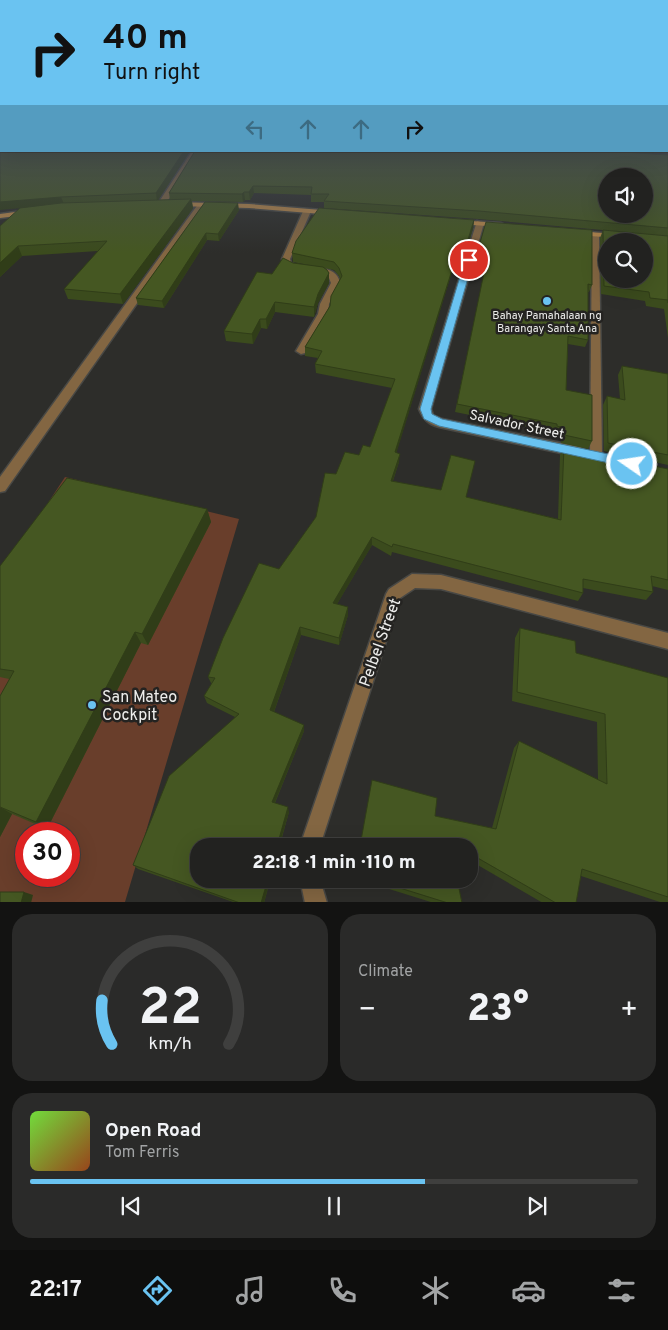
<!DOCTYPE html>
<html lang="en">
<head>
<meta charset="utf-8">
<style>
	:root { --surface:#222220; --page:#2a2a29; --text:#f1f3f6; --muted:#a2a4a5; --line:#3f3f3e; --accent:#6ac3f1 }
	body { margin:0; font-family:Overpass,sans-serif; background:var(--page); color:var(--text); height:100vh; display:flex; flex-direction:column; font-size:19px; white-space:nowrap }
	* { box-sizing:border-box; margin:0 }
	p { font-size:16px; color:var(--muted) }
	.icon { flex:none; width:28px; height:28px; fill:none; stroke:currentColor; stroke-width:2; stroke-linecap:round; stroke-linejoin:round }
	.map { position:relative; height:902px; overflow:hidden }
	.details { display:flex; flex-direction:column; gap:12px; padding:12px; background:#131312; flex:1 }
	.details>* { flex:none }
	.banner { position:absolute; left:0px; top:0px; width:669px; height:152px; box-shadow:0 5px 20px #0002,0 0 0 1px var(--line); background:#6ac3f1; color:#111; overflow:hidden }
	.fabs { position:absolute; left:598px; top:168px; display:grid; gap:10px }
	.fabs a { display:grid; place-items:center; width:55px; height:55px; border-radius:50%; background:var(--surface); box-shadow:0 5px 20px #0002,0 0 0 1px var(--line); font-size:25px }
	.speed { position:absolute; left:15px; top:822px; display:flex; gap:10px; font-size:25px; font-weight:700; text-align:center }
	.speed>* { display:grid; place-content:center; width:65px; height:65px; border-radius:50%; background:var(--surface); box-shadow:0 5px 20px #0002,0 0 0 1px var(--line); line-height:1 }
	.speed .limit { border:8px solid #d22; background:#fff; color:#111 }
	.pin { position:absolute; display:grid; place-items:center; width:42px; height:42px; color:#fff; margin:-21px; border:2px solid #fff; border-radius:50%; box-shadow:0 1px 5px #0007 }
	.me { position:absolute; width:55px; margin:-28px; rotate:283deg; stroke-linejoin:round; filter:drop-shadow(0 0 4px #0008) }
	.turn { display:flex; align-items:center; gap:18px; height:105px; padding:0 20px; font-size:22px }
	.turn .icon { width:65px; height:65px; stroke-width:2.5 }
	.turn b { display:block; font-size:35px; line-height:42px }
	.lanes { display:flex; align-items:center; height:48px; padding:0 20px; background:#0003; justify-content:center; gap:25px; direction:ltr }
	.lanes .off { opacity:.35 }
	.big { font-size:38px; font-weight:800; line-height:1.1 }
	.details .widget { flex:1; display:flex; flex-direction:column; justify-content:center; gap:8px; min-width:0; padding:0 18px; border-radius:20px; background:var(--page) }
	.details .dial { align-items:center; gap:0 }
	.dial svg { height:130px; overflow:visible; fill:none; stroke:var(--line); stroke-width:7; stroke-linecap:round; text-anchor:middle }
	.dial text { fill:var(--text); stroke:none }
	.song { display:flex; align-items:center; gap:15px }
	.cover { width:60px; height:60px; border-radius:8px; background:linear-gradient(135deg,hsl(100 70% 55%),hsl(20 70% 35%)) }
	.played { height:5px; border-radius:2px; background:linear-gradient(90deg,var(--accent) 65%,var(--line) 65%) }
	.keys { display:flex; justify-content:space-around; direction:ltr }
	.heat { display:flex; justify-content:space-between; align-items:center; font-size:28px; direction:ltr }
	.details .tiles { flex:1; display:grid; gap:12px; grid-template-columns:1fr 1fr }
	.widget:last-child { grid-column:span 2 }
	.trip { position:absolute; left:190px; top:838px; width:288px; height:50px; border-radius:20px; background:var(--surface); box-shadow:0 5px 20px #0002,0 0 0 1px var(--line); font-weight:800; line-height:50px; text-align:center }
	.dock { display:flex; height:80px; justify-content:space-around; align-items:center; background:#0e0e0d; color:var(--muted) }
	.dock .icon { width:35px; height:35px }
	.dock .on { color:var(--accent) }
	.dock b { font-size:22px; color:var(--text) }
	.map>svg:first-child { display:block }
</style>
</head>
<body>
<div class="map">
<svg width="668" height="903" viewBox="0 0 668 903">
	<rect width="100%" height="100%" fill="#2d2d2a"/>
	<path fill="#693e2b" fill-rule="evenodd" d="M65 477 239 519 125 902 0 903V576ZM26 834H69V876H26Z"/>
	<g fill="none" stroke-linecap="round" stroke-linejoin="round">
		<g stroke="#484845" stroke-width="3">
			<g id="street">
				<path d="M192 151H198L164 207H158L157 205Z"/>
				<path d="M199 203 206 205 5 491 0 492V477Z"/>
				<path d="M304 209 311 211 290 259 291 263C305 270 337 262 340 283L329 304 328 314 305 353 301 354 296 351 318 314 320 304 331 283 329 278C315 268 296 277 283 264L282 259Z"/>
				<path d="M477 221 484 223 431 409 433 415 442 419 580 447 584 449 586 452 584 455 580 457 439 427C428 424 423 419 419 409Z"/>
				<path d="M592 232 599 234 602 456 600 459H592L590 456Z"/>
				<path d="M412 574 441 575 668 633V649L441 589 415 588 400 598 320 846H300L386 594 389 589Z"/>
				<path d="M300 879H320L327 903H305Z"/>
			</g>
		</g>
		<g stroke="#484845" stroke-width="3">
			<g id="secondary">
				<path d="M174 202 249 204 334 211 338 213 334 215 249 208 177 206 173 204Z"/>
				<path d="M30 210 34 212 33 214 0 218V214Z"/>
				<path d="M456 220 501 223 505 225 501 227 459 224 455 222Z"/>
				<path d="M573 231 618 234 622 236 618 238 576 235 572 233Z"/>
			</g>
		</g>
		<use href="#street" fill="#836642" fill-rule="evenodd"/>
		<use href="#secondary" fill="#b4854a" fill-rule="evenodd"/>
	</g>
	<g fill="#3b4b1d">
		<path d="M34 151H190L158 200H170L169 193 195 151 668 155V338L664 309 646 306 645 301 601 294 600 238 603 230 614 231 478 219 324 208V202H311V195L254 193 250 200H245L243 202 192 201 193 208 123 304 68 299 64 289 98 251 22 256 0 277 20 208 33 152Z"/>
		<path d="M205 202 239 210 219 241 207 240 164 308 138 305 136 298Z"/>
		<path d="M474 220 473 228 462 264 455 262 396 453 399 462 393 481 466 497 558 519 560 455 564 447 668 469V590L652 586 653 592 646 600 583 588V593L578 601 392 552 391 556 372 545 337 604 348 607V615L339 645 301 635 274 712 304 731 275 803 289 812 264 903H236L138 869 133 865 235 717 207 703 204 696 212 684 211 683 208 677 279 569 316 517 336 474 370 447 392 388 316 373 315 364 318 358 305 356V347L330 306 340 279 339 276 334 270 324 268 329 273V283L318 303 314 317 275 312 267 329 261 328 253 344 226 341 224 331 272 274 293 263 314 266 293 262 292 253Z"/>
		<path d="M475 260 592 285 589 292H588V340L585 347 568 344 566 390 592 441 588 449 561 443V435L554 434V432L455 412 485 270 473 267Z"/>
		<path d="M622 366 668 374V465L604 451 603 405 607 396 620 399 618 375Z"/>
		<path d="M207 509 211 522 148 645 141 643 47 829 12 814 0 837 9 679 0 677V566Z"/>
		<path d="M520 628 576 653 668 678V903H663L581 876 576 903H543L469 860V846L435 816 492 828 514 748 519 741 598 780 597 722 512 701 515 638Z"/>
		<path d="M357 879H457L462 903H434Z"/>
	</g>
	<g fill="#303d18">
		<path d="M184 151H190L157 201 156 193Z"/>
		<path d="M253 186 254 193 250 200 249 192Z"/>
		<path d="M244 192 245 200 243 202 242 194Z"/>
		<path d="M61 197 64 204 0 210V202Z"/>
		<path d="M191 199 193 208 123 304 120 294Z"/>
		<path d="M238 203 239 210 219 241 218 234Z"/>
		<path d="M474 220 473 228 462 264 463 256Z"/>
		<path d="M206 233 207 240 164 308 162 301Z"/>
		<path d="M18 246 22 256 0 277V263Z"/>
		<path d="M457 254 455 262 394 461 395 452Z"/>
		<path d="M329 273V283L318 303 314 317V307L318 294Z"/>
		<path d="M275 302V312L267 329 266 319Z"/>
		<path d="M260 319 261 328 253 344 252 334Z"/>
		<path d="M400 454 399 462 390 489 391 481Z"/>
		<path d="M207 509 211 522 148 645 142 634Z"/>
		<path d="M372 537V545L333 611V603Z"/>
		<path d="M348 607V615L339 645V638Z"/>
		<path d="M300 627 301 635 272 717 270 710Z"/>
		<path d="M135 632 141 643 47 829 36 822Z"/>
		<path d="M304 725V731L273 807 272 802Z"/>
		<path d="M0 807 12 814 0 837Z"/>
		<path d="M288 807 289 812 279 846H277Z"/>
		<path d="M268 879H270L264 903H261Z"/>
		<path d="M24 892 33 895 31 903H21Z"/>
	</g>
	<g fill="#455722" stroke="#303d18" fill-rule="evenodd">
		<path d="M0 149H1V151H32L33 152 34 151H184L156 193 61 197 0 202Z"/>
		<path d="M195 151H609L668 155V228L479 211 324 201 329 194H311L312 187 253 186 249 192H244L242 194 169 193ZM606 176H644V214H606Z"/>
		<path d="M191 199 120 294 64 289 107 241 18 246 0 263V226L20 208 61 203Z"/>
		<path d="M205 202 238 203 218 234 206 233 162 301 136 298Z"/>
		<path d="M319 208 474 220 463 256 457 254 395 452 400 454 391 481 441 490 451 455 475 461 466 497 561 520 564 447 668 469V580L651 576 653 592 583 579V593L393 544 392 547 372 537 333 603 348 607 339 638 300 627 270 710 304 725 272 802 288 807 277 846H199V879H268L261 903H240L133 865 169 776 239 714 204 696 215 678 208 677 223 638 259 563 279 569 316 517 325 473 336 474 345 452 359 455 363 445 370 447 395 379 315 364 322 351 305 347 330 306 331 296 342 276 339 268 334 262 292 253 296 241Z"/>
		<path d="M486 222 592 230V285L588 284V340L568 336 566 390 592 395V441L564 435V428L557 426V424L457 404 486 263 475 260Z"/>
		<path d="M603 230 668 236V303V300L650 298 649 292 604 286ZM606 241H644V279H606Z"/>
		<path d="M283 258 293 263 323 267 327 270 329 273 318 294 314 307 275 302 266 319H260L252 334 224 331 257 272 272 274Z"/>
		<path d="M622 366 668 374V455L608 443 607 396 625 400Z"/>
		<path d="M67 478 207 509 142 634 135 632 36 822 0 807V696L14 671 0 669V566Z"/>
		<path d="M520 628 575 641 576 653 668 678V897L582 869 576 903H556L469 853V846H360L372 780 437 798 435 816 496 829 519 741 607 784 605 714 517 692Z"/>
		<path d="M371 879H457L462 903H448Z"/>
		<path d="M0 892H24L21 903H0Z"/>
	</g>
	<linearGradient id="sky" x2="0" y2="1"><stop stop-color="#191917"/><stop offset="0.5" stop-color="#464c55"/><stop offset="1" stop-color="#464c55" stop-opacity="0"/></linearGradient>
	<rect width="668" height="253" fill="url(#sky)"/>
	<path fill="#6ac3f1" stroke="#457f9d" d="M469 258 473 260 431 409 432 414 442 419 632 459 638 464 636 467 632 468 439 426 424 419 420 409 465 260Z"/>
	<g fill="#6ac3f1" stroke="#242321" stroke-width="2">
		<circle cx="547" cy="301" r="5"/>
		<circle cx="92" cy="705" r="5"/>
	</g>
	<g text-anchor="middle" stroke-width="5" stroke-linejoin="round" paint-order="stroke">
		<g font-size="11" fill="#eeeeec" stroke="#242321">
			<text x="547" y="319">Bahay Pamahalaan ng<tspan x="547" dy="13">Barangay Santa Ana</tspan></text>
		</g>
		<g font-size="14" fill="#eeeeec" stroke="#242321">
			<text transform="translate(517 424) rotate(12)" y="5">Salvador Street</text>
		</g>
		<g font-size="16" fill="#eeeeec" stroke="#242321">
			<text transform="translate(379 642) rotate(-70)" y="6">Pelbel Street</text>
		</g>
		<g font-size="16" fill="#eeeeec" stroke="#242321" text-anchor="start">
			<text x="102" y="702">San Mateo<tspan x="102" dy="18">Cockpit</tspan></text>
		</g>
	</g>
</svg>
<div class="fabs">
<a><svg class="icon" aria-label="sound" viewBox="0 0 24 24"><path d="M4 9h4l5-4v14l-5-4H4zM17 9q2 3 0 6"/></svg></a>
<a><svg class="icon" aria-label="search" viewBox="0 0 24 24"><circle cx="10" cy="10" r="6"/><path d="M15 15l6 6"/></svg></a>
</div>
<div class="speed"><div class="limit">30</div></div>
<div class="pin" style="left:469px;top:260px;background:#d93025"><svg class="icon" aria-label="arrive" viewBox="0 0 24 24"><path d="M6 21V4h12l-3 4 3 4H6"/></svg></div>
<svg class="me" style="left:632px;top:464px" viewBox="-20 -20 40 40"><circle r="17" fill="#6ac3f1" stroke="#fff" stroke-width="3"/><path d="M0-11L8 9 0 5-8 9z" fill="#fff"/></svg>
<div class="trip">22:18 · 1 min · 110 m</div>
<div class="banner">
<div class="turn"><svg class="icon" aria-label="right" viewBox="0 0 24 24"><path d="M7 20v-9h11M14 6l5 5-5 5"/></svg><div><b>40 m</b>Turn right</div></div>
<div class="lanes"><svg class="icon off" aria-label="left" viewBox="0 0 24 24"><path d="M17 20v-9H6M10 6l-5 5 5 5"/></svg><svg class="icon off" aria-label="ahead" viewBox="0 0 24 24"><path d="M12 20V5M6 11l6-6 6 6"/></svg><svg class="icon off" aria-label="ahead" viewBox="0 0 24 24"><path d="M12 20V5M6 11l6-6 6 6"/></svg><svg class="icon" aria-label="right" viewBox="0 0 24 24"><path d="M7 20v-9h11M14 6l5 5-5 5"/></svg></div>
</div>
</div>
<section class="details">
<div class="tiles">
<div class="widget dial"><svg viewBox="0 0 100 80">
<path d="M14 69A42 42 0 1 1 86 69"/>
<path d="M14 69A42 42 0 0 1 8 42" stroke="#6ac3f1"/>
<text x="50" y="56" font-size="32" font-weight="700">22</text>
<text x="50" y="72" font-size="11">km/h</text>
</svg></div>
<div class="widget"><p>Climate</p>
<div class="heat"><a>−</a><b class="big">23°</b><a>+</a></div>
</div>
<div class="widget">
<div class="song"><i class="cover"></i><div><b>Open Road</b><p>Tom Ferris</p></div></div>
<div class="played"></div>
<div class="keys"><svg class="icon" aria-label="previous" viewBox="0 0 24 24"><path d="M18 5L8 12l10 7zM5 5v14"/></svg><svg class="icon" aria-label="pause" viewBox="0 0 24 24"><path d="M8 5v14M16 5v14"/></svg><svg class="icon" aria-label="next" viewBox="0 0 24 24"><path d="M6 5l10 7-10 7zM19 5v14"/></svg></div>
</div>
</div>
</section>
<nav class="dock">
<b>22:17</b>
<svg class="icon on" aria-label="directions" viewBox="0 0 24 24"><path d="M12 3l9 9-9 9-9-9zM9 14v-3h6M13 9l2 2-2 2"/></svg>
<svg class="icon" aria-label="music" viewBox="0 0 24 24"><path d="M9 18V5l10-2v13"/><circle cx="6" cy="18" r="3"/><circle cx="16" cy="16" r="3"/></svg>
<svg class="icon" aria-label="phone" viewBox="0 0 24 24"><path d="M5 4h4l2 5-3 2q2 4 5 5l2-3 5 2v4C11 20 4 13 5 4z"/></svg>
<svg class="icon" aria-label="climate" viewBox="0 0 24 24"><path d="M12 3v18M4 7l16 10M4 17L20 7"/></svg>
<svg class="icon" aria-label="car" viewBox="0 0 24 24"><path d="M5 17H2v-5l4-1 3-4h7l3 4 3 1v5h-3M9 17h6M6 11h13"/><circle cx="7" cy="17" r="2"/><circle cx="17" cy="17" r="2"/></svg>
<svg class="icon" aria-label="filters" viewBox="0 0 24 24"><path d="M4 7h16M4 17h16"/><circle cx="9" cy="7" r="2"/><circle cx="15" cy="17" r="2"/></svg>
</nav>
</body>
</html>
